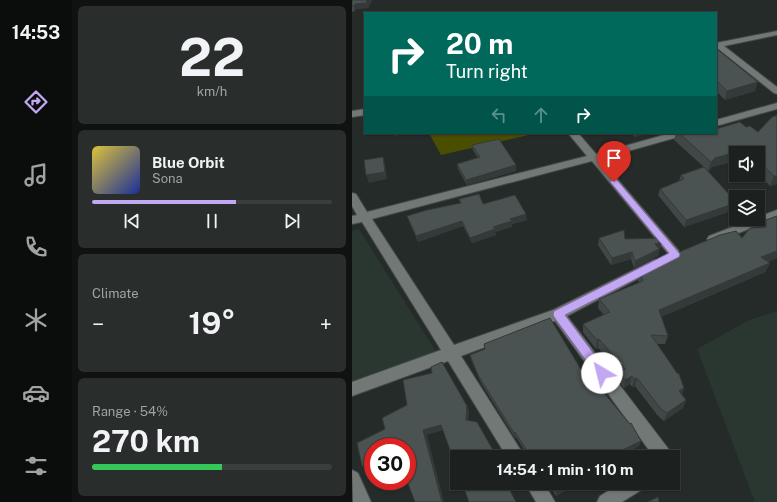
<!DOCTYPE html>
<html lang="en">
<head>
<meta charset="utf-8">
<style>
	:root { --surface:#1c201e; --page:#292d2b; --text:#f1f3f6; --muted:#a0a3a4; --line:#3a3e3c; --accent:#c2a7f2 }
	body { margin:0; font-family:"Public Sans",sans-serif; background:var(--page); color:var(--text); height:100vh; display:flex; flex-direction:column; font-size:15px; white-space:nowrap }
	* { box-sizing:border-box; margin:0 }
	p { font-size:13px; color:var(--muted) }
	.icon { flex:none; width:22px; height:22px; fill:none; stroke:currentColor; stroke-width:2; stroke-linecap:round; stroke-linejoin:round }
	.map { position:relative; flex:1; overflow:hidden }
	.sheet { display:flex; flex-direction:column; gap:6px; padding:6px; background:#0f1210; width:280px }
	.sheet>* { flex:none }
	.hud { position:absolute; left:12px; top:12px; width:353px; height:122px; border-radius:0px; box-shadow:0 1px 3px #0004,0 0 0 1px var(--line); background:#00695c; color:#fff; overflow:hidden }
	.fabs { position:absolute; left:377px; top:146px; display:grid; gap:8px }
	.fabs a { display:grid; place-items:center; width:36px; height:36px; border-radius:0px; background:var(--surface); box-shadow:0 1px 3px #0004,0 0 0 1px var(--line); font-size:20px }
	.speed { position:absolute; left:12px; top:438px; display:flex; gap:8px; font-size:20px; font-weight:700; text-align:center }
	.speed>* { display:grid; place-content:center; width:52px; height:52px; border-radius:50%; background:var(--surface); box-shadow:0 1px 3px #0004,0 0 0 1px var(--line); line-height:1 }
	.speed .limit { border:6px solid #d22; background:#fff; color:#111 }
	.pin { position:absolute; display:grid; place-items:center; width:34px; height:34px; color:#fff; margin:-41px -17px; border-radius:50% 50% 50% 0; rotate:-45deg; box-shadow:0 0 4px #0007 }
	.pin .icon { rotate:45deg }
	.me { position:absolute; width:44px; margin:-22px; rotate:323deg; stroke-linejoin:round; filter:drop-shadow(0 0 3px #0008) }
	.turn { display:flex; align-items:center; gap:14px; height:84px; padding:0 16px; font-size:18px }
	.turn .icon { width:52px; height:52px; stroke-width:2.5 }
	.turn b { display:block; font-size:28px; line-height:34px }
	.lanes { display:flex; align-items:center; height:38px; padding:0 16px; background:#0003; justify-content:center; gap:20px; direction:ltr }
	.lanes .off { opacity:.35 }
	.big { font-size:30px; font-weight:700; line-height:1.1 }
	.sheet .card { flex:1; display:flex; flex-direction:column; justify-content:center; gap:6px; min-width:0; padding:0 14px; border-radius:6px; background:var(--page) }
	.sheet .dial { align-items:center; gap:0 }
	.dial b { font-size:52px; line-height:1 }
	.song { display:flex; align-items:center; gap:12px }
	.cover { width:48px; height:48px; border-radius:6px; background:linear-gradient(135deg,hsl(50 70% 55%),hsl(230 70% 35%)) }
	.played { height:4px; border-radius:2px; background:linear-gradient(90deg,var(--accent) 60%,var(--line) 60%) }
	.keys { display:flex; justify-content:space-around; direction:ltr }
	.heat { display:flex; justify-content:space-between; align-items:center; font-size:22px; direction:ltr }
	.charge { height:6px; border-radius:3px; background:linear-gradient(90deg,#34c759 54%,var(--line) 0) }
	.trip { position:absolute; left:98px; top:450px; width:230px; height:40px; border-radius:0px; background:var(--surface); box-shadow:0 1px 3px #0004,0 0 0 1px var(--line); font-weight:700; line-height:40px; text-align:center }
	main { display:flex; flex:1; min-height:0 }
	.dock { display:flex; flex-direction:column; width:72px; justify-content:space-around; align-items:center; background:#0b0d0c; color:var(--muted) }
	.dock .icon { width:28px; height:28px }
	.dock .selected { color:var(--accent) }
	.dock b { font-size:18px; color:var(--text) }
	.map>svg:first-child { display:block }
</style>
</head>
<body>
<main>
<nav class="dock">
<b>14:53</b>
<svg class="icon selected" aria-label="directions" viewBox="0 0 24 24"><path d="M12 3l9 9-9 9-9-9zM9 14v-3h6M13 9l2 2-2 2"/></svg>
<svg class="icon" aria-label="music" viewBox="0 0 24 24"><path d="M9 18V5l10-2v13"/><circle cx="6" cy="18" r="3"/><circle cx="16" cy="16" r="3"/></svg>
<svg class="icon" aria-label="phone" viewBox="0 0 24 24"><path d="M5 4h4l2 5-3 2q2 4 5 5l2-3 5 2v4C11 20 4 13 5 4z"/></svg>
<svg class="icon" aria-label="climate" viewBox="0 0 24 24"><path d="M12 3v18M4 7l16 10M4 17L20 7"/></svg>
<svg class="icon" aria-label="car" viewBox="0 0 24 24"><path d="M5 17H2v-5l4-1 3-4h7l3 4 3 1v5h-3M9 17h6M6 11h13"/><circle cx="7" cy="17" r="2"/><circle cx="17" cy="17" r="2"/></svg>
<svg class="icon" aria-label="filters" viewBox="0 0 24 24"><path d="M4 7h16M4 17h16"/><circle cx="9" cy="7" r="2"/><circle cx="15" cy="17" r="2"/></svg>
</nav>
<section class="sheet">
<div class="card dial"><b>22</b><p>km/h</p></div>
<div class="card">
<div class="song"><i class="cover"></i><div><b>Blue Orbit</b><p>Sona</p></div></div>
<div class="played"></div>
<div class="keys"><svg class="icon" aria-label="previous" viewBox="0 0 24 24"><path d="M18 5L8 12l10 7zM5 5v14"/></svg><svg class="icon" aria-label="pause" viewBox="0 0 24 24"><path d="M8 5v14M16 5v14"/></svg><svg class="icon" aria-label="next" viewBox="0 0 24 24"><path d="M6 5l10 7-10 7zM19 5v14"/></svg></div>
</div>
<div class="card"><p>Climate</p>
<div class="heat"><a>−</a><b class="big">19°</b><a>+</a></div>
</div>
<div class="card"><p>Range · 54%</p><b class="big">270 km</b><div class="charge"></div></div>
</section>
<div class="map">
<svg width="425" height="502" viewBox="0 0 425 502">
	<rect width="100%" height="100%" fill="#252b28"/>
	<g fill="#2a3731">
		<path d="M7 229 84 352 0 384V231Z"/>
		<path d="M425 311V502H403L345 349 395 321Z"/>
	</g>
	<path fill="#4a4e01" d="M77 133H185L89 155Z"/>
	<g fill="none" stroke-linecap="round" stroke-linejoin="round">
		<g stroke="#444947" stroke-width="2">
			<g id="street">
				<path d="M425 31V35L372 46 425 87V94L422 93 364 47V43Z"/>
				<path d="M425 103V109L364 126V120Z"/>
				<path d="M13 109V115L0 117V111Z"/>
				<path d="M216 133H226L244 154 319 133H335L333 135 248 159 327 251 329 254 327 257 323 259 319 257 240 161 20 219 102 345 201 310 298 262 302 260 306 262 308 265 306 268 215 316 318 451 320 457H302L203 321 109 356 173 457H155L96 361 0 396V382L89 350 10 222 0 224V216L5 215 0 206V193L4 194 15 212 235 156Z"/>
				<path d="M425 210V218L361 243 357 242 355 239 357 236 401 219H406V217Z"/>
				<path d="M0 470 6 473 19 502H1Z"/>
				<path d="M173 483H192L203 502H184Z"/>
				<path d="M269 483H294L291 489 270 502H245L248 496Z"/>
			</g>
		</g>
		<use href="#street" fill="#717875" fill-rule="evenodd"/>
	</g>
	<g fill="#404747">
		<path d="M0 0H20L16 8 4 9 3 11 0 12Z"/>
		<path d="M364 51 403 91 373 100 364 91Z"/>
		<path d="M425 115V184L418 186 406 173V153H384V161L360 167 356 171 384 202V205L382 210 332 227 306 195 308 189 327 181 329 175 352 167 322 140 324 133H347L348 134 394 127 406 132Z"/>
		<path d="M279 133H297L283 137Z"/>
		<path d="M120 145 164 165V171L115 185 106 169 105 164 126 158 121 150Z"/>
		<path d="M107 199 131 204 175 220 160 224V227L143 232 144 235 120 243 111 226 66 242 55 216 108 203Z"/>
		<path d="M425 216V258L416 262 418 263 413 272 309 317 316 336 313 344H305L332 388 330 394 334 400 331 408 312 421 306 416 283 386 280 387 278 384 272 388 265 379 267 371 246 348 244 349 231 332V324L252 315 246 308 247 299 287 283 286 280 288 271 390 238 410 227 414 220Z"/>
		<path d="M247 238 273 239 310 242 308 249 307 250 306 256 282 268 279 259 259 265 246 245Z"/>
		<path d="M118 355 230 371 236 377 257 391 256 396 255 397 289 441 287 446 265 457H177L164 437 163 438 128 381 120 362Z"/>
		<path d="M196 483H227L204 496Z"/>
	</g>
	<g fill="#343939">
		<path d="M15 0H20L16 8 4 9 3 11 2 6 3 4Z"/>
		<path d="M406 82 403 91 373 100 375 91Z"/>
		<path d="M42 133H60L43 136Z"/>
		<path d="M284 133H297L283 137Z"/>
		<path d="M395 149 394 153H384V161L360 167 356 171 359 162 363 158Z"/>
		<path d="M31 157 33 164 35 179 17 183 14 175Z"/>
		<path d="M164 165V171L115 185 114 180Z"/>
		<path d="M422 176H425V184L418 186Z"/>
		<path d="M384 203V205L382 210 332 227 334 220Z"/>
		<path d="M174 214 175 220 160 224V227L143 232 144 235 120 243 118 238 158 219Z"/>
		<path d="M110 221 111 226 66 242 64 236Z"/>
		<path d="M310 242 308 249 307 250 306 256 282 268 283 261 303 244Z"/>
		<path d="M425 251V258L404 267 409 257Z"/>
		<path d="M280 252 279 259 259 265 260 258Z"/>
		<path d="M418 263 413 272 304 319 307 310Z"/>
		<path d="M247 339 246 348 244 349 245 340Z"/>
		<path d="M280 376 278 384 272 388 273 380Z"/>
		<path d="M285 378 283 386 280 387 282 379Z"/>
		<path d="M332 388 329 396 327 391Z"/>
		<path d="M257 391 256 396 251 399 252 393Z"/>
		<path d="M334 400 331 408 312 421 315 413Z"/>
		<path d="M115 406 117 411 116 426 114 420Z"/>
		<path d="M89 425 92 430 75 435 92 502H90L71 430Z"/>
		<path d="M163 432 164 437 163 438 162 433Z"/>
		<path d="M289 441 287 446 265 457H256Z"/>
		<path d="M142 452 143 457H136Z"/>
		<path d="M21 460V467L15 470 10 466Z"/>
		<path d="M220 483H227L204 496V492Z"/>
	</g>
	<g fill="#4a5252" stroke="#343939">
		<path d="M0 0H15L14 3 3 4 2 6H0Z"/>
		<path d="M366 50 406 82 375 91 364 80V51Z"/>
		<path d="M425 115V176H422L406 160V153H399L395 149 363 158 359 162 327 133H347L348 134 350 133H364V129L388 122 394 127 398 126 406 132 420 117Z"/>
		<path d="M147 139 164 165 114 180 105 164 128 157 120 145Z"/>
		<path d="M31 157 33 172 14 175 12 160Z"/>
		<path d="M352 167 384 202V203L334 220 308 189 332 179 329 175Z"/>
		<path d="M127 194 131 204 163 195 174 214 158 219 160 221 141 227 143 229 118 238 110 221 64 236 55 216 75 210 109 203 107 199Z"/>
		<path d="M425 216V251L409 257 418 263 307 310 316 336 299 335 325 373 327 374 332 388 327 391 334 400 315 413 309 409 285 378 282 379 280 376 273 380 266 371 273 369 247 339 245 340 231 324 258 312 247 299 291 281 288 271 315 257 368 235 384 231 390 238 398 228 414 227V220Z"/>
		<path d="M272 230 273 239 308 238 310 242 303 244 307 249 283 261 280 252 260 258 247 238Z"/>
		<path d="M198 318 230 371 232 370 236 377 249 379 257 391 252 393 278 424 279 423 289 441 256 457H179L163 432 162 433 126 375 118 355 133 349 132 344Z"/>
		<path d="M90 362 115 406 114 420 125 422 142 452 136 457H105V469L89 425 71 430 90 502H63L55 481V447H21V460L10 466 5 443 33 429 30 418 55 405 51 380 80 373 79 367Z"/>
		<path d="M110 483H143L144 485 147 483H154L164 502H117Z"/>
		<path d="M199 483H220L204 492Z"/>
		<path d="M306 497 307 502H296Z"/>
	</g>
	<path fill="#c2a7f2" stroke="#7e6d9d" d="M262 179 265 180 328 254 327 257 213 315 254 370 256 373 254 377 250 379 246 377 202 317 201 314 202 311 317 253 260 184 258 182Z"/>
</svg>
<div class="fabs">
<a><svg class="icon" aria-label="sound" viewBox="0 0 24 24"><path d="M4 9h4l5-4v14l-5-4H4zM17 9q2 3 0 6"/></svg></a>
<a><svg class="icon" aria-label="layers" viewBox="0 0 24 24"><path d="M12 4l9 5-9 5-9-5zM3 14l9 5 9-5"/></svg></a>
</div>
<div class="speed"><div class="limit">30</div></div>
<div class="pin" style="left:262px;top:182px;background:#d93025"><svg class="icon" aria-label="arrive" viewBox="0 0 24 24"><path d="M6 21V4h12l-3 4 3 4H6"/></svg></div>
<svg class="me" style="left:250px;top:373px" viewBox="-20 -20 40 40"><circle r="19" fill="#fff"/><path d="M0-13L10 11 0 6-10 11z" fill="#c2a7f2"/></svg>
<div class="trip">14:54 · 1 min · 110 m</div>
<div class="hud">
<div class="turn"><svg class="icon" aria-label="right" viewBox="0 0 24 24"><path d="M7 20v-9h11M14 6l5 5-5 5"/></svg><div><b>20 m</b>Turn right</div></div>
<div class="lanes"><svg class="icon off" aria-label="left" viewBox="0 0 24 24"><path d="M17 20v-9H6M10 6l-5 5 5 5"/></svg><svg class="icon off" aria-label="ahead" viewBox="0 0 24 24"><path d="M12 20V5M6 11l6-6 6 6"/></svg><svg class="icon" aria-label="right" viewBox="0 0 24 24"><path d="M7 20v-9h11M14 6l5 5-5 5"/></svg></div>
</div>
</div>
</main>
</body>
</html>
